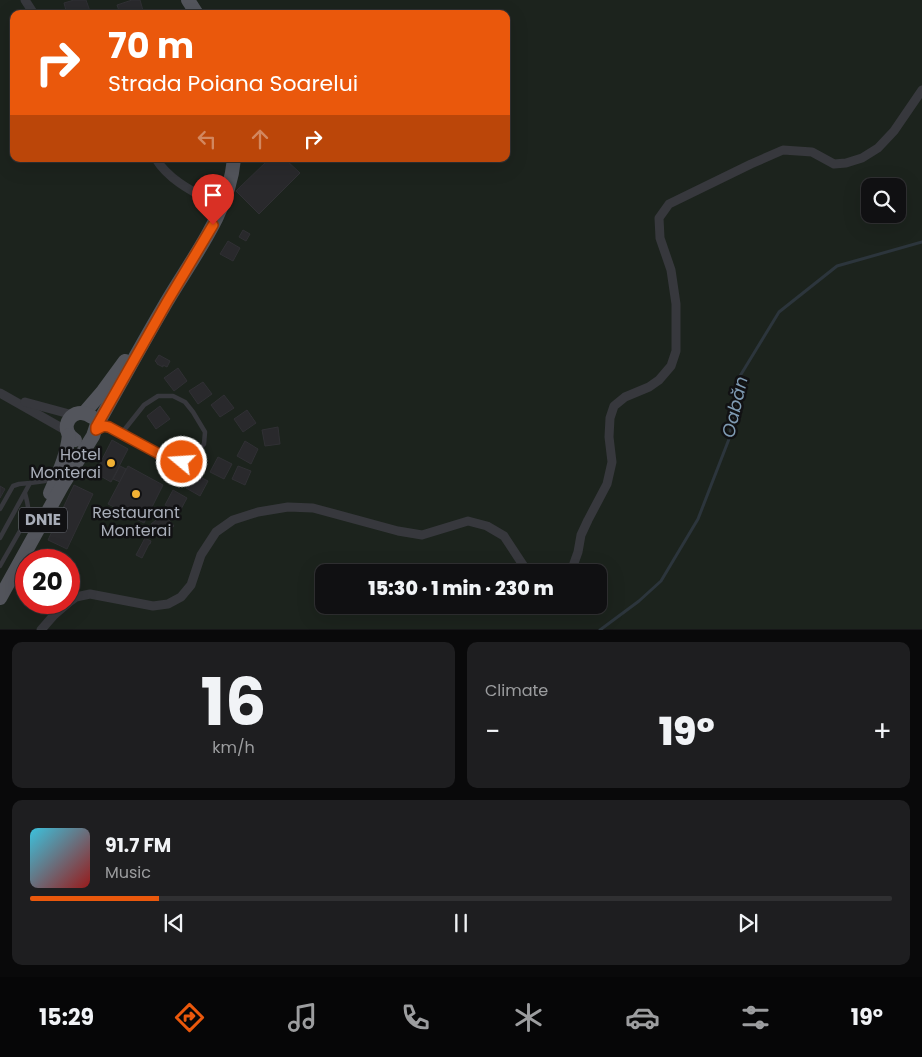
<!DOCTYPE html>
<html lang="en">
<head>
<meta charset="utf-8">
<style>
	:root { --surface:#101012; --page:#1e1e20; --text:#f1f3f6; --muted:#9c9d9f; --line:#303032; --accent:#ea580c }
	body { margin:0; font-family:Poppins,sans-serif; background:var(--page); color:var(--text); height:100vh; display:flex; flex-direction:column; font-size:19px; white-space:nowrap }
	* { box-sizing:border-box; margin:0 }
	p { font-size:16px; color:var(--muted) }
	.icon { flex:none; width:28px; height:28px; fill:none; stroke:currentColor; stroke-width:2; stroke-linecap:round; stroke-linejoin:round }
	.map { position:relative; height:630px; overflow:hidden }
	.drawer { display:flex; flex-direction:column; gap:12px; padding:12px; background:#09090a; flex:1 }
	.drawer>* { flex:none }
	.top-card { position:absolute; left:10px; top:10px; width:500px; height:152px; border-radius:10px; box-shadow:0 5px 20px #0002,0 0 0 1px var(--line); background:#ea580c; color:#fff; overflow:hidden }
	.fabs { position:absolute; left:861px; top:178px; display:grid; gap:10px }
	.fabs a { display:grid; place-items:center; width:45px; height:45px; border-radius:10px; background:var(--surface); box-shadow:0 5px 20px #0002,0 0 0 1px var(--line); font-size:25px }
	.speed { position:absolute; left:15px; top:549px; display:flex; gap:10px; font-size:25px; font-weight:700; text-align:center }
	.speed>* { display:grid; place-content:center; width:65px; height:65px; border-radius:50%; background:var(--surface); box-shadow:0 5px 20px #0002,0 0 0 1px var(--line); line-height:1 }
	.speed .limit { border:8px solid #d22; background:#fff; color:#111 }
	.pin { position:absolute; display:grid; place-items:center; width:42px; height:42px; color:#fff; margin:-51px -21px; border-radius:50% 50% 50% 0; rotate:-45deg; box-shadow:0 0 5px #0007 }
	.pin .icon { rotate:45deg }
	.me { position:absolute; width:55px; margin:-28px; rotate:288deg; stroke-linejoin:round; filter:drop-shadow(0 0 4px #0008) }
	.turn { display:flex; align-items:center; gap:18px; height:105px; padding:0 15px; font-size:22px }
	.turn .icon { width:65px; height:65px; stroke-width:2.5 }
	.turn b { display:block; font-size:35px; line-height:42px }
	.lanes { display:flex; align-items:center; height:48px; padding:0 15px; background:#0003; justify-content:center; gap:25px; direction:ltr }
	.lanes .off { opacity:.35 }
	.big { font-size:38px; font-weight:800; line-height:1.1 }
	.drawer .card { flex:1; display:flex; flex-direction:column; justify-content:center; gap:8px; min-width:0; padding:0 18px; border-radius:10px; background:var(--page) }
	.drawer .dial { align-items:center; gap:0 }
	.dial b { font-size:65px; line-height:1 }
	.song { display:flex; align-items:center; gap:15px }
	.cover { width:60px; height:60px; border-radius:8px; background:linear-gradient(135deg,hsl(190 70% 55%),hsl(0 70% 35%)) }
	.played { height:5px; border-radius:2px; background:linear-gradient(90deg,var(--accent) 15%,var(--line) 15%) }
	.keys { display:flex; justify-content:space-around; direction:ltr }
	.heat { display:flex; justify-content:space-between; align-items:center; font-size:28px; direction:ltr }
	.drawer .tiles { flex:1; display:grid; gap:12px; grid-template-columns:1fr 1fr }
	.card:last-child { grid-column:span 2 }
	.trip { position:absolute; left:315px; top:564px; width:292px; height:50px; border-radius:10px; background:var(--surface); box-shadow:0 5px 20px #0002,0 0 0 1px var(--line); font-weight:800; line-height:50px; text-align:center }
	.dock { display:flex; height:80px; justify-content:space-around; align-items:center; background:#060607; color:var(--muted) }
	.dock .icon { width:35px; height:35px }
	.dock .selected { color:var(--accent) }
	.dock b { font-size:22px; color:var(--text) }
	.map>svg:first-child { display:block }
</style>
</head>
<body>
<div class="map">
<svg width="922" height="630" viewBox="0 0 922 630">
	<rect width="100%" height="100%" fill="#161618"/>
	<path fill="#1c231d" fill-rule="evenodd" d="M0 0H922V629H0ZM14 14H506V159H14ZM870 186H898V214H870ZM26 560H69V602H26ZM324 572H599V605H324Z"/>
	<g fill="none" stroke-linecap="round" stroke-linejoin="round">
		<path stroke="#2c353c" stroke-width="3" d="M600 630 639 601 661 581 698 519 729 439 740 376 779 312 837 266 922 242"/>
	</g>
	<g fill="#29292c" stroke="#303034">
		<path d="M74 0H86L91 14H67L64 3Z"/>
		<path d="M132 0H140L144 14H120L117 5Z"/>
		<path d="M269 159H285L300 173 259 214 236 191Z"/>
		<path d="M243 230 250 234 246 241 239 237Z"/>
		<path d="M228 241 240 248 233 261 220 254Z"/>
		<path d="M159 355 170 361 167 367 163 365V367L157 364V363L155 361Z"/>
		<path d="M178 368 187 381 174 391 164 378Z"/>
		<path d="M203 382 212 394 198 404 189 391Z"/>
		<path d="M224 395 234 408 220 417 211 405Z"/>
		<path d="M160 406 170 419 156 429 147 416Z"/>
		<path d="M247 410 256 423 243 432 234 419Z"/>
		<path d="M278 427 280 444 265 446 262 430Z"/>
		<path d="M112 440 128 449 111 482 95 473Z"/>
		<path d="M245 441 258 449 251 464 237 456Z"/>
		<path d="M218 457 232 464 224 479 210 472Z"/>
		<path d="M120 466 126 469 120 482 113 479Z"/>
		<path d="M128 466 163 485 144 523 108 504Z"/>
		<path d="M238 466 251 471 245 485 232 479Z"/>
		<path d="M194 474 208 481 200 496 186 488Z"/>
		<path d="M74 485 93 494 67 549 48 540Z"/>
		<path d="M0 486 5 489 0 498Z"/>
		<path d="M173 490 187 498 179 513 165 505Z"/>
		<path d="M164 514 174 526 161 536 151 524Z"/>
		<path d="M145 538 151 541 150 544H149L142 558 136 555Z"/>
	</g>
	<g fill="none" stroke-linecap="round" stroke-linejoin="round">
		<g stroke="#37383d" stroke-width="4.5">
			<path d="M99 429 104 426 109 427 149 449 174 462H183L189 459 196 453 204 444 205 432 193 412 185 402 173 396H158L144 405 121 434"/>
			<path d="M0 509 13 486 19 484 30 483 45 481 54 477"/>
			<path d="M28 516 31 533"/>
			<path d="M0 538 30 483"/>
			<path d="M0 566 25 522C30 510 28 505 25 493"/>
			<path d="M17 569 26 572"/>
		</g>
		<g stroke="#37383d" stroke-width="9">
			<path d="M25 0 34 14"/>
			<path d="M156 159C170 182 198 194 221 207"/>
			<path d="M0 393 67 431"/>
			<path d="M25 402 73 415"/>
			<path d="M566 572 573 566 578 552 581 535 588 520 607 484 612 462 609 437 610 418 614 406 625 397 649 387 659 380 671 366 676 351V304L671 270 660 238 659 218 669 204 751 164 783 150 812 152 834 164 846 163 862 158 878 148 894 131 922 90"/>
			<path d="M69 602 76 597 90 594 153 606 168 604 181 597 191 585 201 555 216 532 233 520 258 512 288 507 313 508 398 531 422 535 468 521 487 526 504 536 525 568 530 572"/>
			<path d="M41 630 54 615 69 602"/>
		</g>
		<g stroke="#53555c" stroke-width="14">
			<path d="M188 0 197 14"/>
			<path d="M84 413 103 391 125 361"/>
			<path d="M75 440C56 429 73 403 92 417"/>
			<path d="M50 493C58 474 67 456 69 435"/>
			<path d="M0 598 62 486 93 436 96 427C119 386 142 344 166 303 192 258 229 213 234 159"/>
		</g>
	</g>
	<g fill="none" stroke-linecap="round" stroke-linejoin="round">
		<g stroke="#983908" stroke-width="12">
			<path id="route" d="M182 462H174L109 427 104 426 96 430V427L167 302 213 225"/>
		</g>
		<use href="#route" stroke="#ea580c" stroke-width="9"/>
	</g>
	<g fill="#f2b134" stroke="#111113" stroke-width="2">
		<circle cx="111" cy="463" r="5"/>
		<circle cx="136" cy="494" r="5"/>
	</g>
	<g text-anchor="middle" stroke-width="5" stroke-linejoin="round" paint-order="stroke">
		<rect fill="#111113" stroke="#7b7e86" stroke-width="1" x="19" y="507.5" width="48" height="25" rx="4"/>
		<g font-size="15" font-weight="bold" fill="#a8adb8">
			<text x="43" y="525">DN1E</text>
		</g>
		<g font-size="16" fill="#a8adb8" stroke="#111113" text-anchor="end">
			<text x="101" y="460">Hotel<tspan x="101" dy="18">Monterai</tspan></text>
			<text x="136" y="518" text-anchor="middle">Restaurant<tspan x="136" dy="18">Monterai</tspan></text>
		</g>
		<g font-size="18" font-style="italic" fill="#7f9bb3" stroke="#111113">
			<text transform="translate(735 407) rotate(-77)" y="6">Oabăn</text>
		</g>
	</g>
</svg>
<div class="fabs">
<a><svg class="icon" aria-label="search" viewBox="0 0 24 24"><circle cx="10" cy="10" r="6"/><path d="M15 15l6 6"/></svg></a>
</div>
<div class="speed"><div class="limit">20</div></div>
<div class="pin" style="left:213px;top:225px;background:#d93025"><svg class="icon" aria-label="arrive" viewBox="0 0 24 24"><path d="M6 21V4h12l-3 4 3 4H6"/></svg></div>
<svg class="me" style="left:182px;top:462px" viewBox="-20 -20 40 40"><circle r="17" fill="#ea580c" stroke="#fff" stroke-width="3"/><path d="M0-11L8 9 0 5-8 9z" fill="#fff"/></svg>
<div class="trip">15:30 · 1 min · 230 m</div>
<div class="top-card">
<div class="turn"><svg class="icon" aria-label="right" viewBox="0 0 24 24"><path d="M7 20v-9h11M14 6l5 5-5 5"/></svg><div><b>70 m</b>Strada Poiana Soarelui</div></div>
<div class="lanes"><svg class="icon off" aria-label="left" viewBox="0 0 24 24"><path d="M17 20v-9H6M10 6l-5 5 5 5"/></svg><svg class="icon off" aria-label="ahead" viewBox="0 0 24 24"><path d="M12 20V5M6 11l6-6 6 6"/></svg><svg class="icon" aria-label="right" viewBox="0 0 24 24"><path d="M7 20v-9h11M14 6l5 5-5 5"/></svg></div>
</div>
</div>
<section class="drawer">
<div class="tiles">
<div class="card dial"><b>16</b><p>km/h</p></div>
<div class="card"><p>Climate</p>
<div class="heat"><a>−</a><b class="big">19°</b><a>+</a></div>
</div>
<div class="card">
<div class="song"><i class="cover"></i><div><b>91.7 FM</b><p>Music</p></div></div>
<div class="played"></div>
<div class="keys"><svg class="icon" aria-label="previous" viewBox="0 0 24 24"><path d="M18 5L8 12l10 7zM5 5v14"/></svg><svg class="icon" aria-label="pause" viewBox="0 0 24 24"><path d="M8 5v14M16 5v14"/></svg><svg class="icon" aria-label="next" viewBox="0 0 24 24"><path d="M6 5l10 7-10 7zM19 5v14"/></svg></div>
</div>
</div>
</section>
<nav class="dock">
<b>15:29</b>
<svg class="icon selected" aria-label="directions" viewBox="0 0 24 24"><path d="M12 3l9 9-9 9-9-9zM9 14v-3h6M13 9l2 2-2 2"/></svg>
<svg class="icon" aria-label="music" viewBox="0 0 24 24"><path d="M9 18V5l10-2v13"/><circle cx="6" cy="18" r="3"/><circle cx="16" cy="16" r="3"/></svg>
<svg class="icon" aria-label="phone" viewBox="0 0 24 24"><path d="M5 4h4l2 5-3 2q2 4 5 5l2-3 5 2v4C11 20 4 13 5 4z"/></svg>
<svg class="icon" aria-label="climate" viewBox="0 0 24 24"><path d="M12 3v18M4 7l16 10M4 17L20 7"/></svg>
<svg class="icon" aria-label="car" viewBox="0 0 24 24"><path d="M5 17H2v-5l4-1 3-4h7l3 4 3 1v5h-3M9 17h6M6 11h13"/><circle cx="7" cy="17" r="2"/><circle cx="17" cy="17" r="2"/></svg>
<svg class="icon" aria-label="filters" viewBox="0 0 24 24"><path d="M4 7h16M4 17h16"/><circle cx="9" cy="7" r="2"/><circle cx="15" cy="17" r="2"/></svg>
<b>19°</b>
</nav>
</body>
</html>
